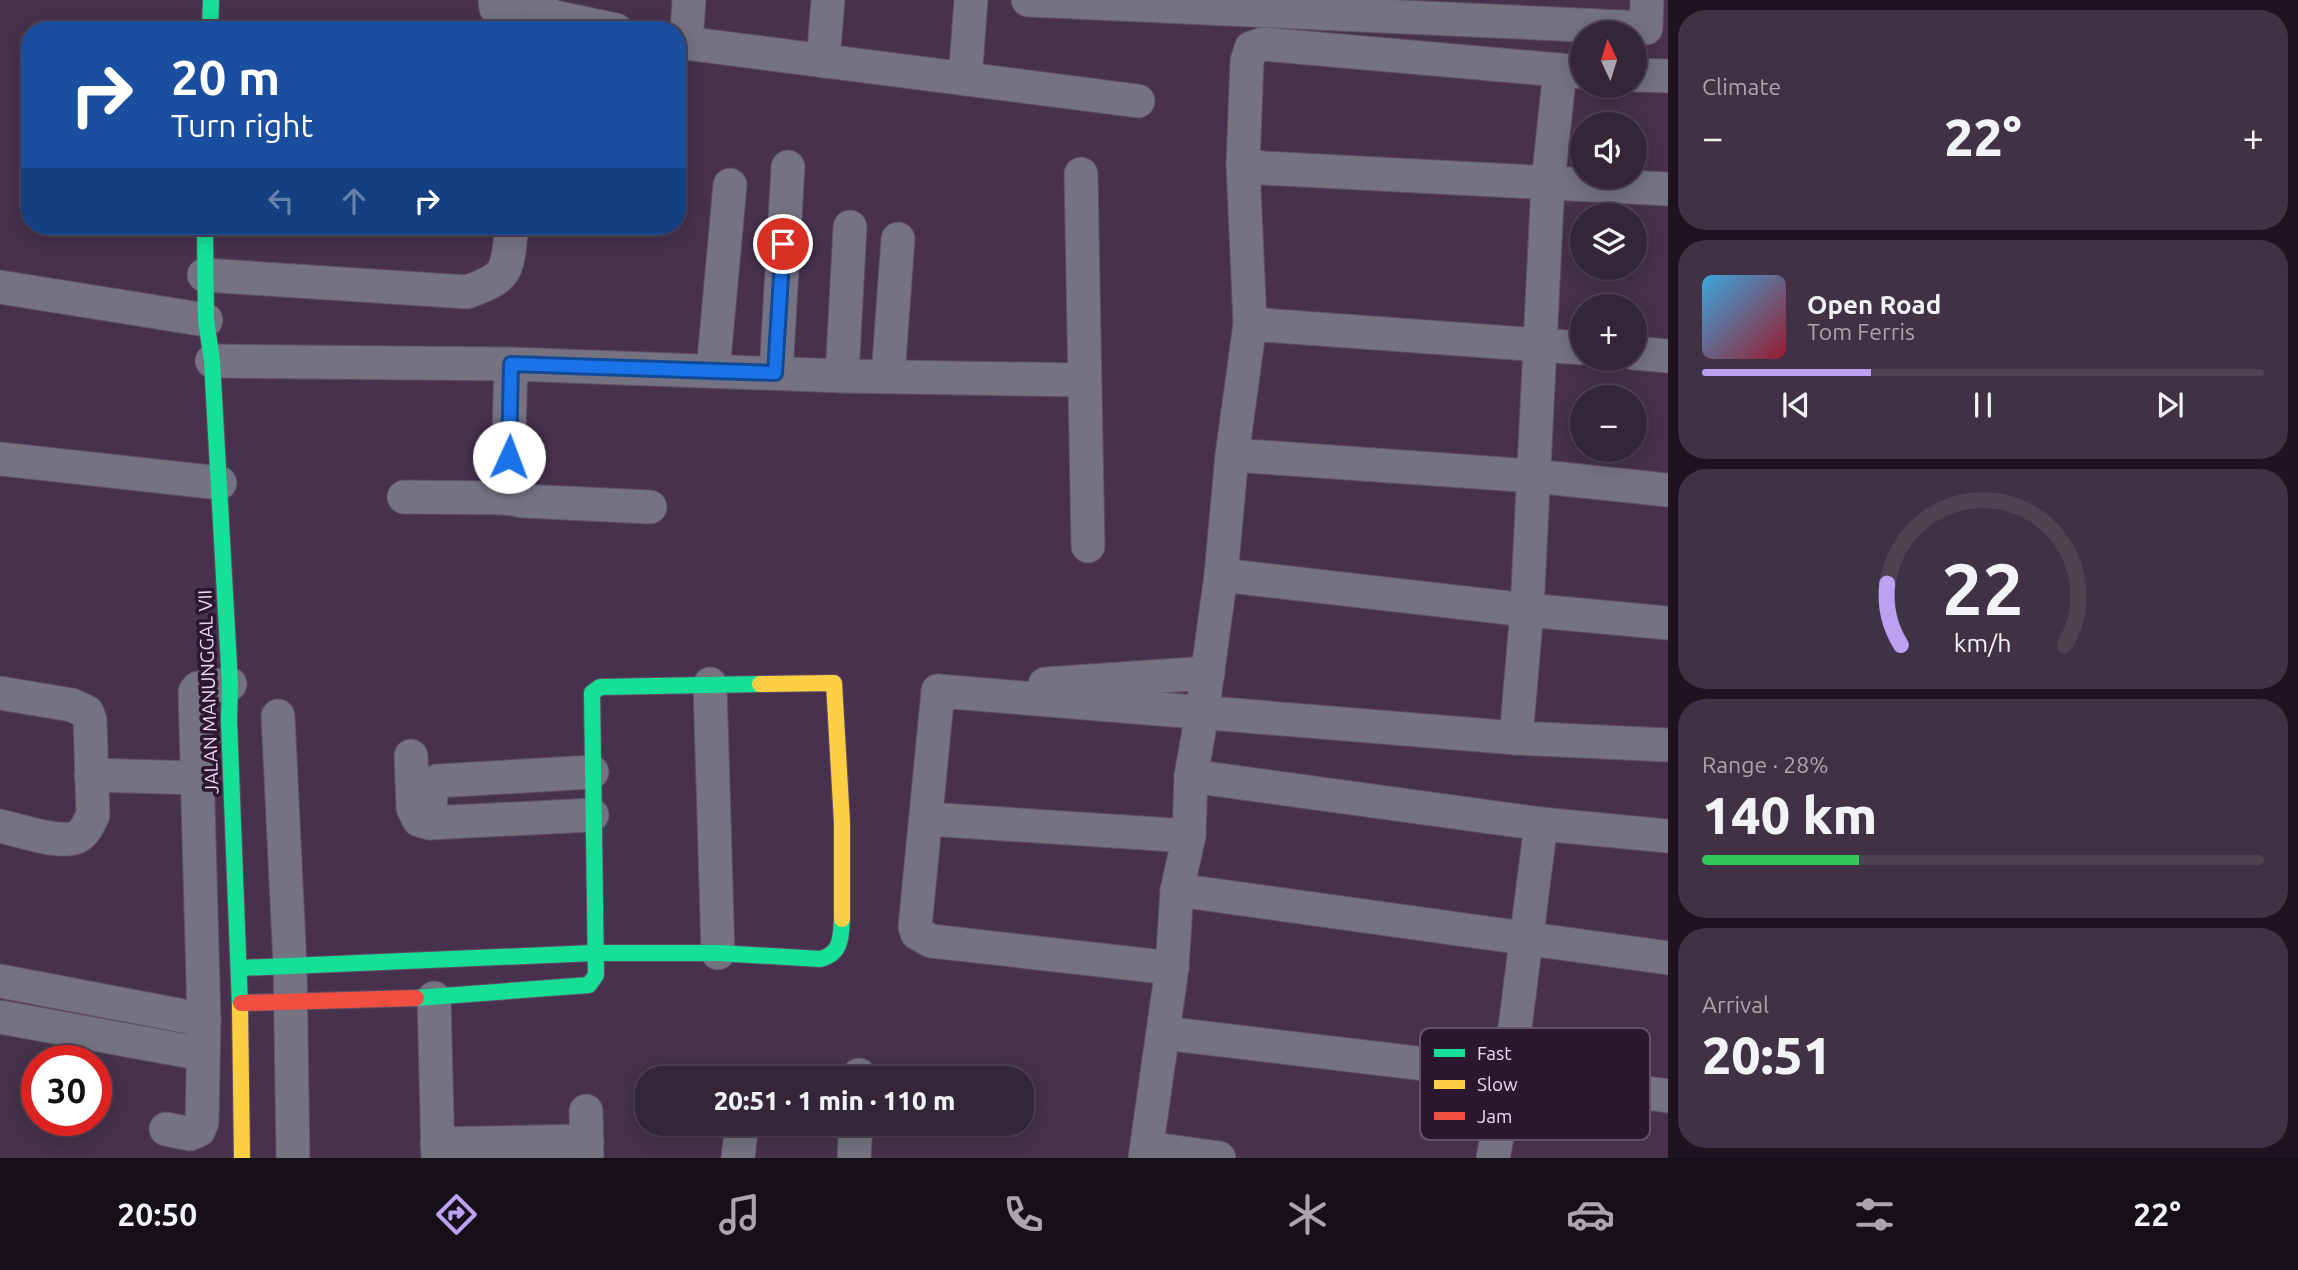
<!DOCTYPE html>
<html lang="en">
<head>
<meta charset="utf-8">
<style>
	:root { --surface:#352539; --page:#403144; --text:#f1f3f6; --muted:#aaa5ae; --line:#4f4253; --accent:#bca0f2 }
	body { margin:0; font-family:Ubuntu,sans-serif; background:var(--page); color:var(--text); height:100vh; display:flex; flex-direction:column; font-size:26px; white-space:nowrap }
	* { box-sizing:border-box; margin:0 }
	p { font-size:23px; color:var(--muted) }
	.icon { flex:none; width:38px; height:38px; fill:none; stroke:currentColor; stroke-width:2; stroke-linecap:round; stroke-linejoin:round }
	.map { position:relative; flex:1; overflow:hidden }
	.side { display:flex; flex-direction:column; gap:10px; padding:10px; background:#1d141f; width:630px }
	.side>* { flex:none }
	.banner { position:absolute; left:21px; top:21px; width:665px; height:214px; border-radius:28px; box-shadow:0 4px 18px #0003,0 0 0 2px var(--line); background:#1a4fa0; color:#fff; overflow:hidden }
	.needle { width:46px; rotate:356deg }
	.fabs { position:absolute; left:1570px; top:21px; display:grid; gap:14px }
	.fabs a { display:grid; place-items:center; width:77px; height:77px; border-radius:50%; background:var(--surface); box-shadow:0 4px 18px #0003,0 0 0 2px var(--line); font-size:35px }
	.speed { position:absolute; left:21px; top:1045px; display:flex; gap:14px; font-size:35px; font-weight:700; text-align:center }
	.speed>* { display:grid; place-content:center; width:91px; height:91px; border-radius:50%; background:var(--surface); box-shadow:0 4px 18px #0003,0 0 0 2px var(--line); line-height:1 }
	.speed .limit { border:10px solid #d22; background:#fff; color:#111 }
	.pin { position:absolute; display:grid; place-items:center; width:60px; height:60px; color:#fff; margin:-30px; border:4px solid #fff; border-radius:50%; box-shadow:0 2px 7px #0007 }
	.me { position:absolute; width:77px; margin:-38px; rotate:2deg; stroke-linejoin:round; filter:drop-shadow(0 0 5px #0008) }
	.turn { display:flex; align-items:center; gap:24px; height:147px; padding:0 35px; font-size:32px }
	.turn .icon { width:91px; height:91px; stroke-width:2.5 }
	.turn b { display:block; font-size:49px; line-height:60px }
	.lanes { display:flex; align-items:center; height:66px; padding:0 35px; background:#0003; justify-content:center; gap:35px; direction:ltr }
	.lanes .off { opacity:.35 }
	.big { font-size:52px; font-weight:800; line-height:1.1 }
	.side .tile { flex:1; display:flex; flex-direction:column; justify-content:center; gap:10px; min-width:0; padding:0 24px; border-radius:28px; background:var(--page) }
	.side .dial { align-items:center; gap:0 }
	.dial svg { height:182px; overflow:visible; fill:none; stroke:var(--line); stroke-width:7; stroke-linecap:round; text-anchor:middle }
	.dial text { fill:var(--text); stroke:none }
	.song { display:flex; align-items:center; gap:21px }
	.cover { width:84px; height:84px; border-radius:10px; background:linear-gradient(135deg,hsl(200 70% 55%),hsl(350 70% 35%)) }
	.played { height:7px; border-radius:4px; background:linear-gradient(90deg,var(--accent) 30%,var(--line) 30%) }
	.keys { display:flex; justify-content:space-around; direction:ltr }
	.heat { display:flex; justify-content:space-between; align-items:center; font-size:38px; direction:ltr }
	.charge { height:10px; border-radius:5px; background:linear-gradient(90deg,#34c759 28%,var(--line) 0) }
	.trip { position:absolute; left:635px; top:1066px; width:399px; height:70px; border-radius:28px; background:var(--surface); box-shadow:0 4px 18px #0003,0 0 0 2px var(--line); font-weight:800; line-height:70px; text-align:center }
	.tab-bar { display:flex; height:112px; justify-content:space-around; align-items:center; background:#150f17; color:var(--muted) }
	.tab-bar .icon { width:49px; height:49px }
	.tab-bar .on { color:var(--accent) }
	.tab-bar b { font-size:32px; color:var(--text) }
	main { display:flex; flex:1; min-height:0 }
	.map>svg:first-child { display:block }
</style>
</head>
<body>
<main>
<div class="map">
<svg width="1668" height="1158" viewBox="0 0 1668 1158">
	<rect width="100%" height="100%" fill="#47314c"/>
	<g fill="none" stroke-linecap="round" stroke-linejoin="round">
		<g stroke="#604e65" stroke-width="35">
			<g id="street">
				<path d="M495 0 496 8 540 14 541 0"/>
				<path d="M1028 0 1646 28 1647 0"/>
				<path d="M538 30 540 14 616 30"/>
				<path d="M677 42 1138 101"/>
				<path d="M686 44 689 0"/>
				<path d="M823 61 828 0"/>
				<path d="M1634 75 1668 76"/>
				<path d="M965 79 971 0"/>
				<path d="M1243 164 1247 61 1251 48 1263 44 1582 72"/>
				<path d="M1081 174 1088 546"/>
				<path d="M204 275 467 292C512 276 506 270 512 226"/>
				<path d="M0 287 206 320"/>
				<path d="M1250 324 1582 348"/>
				<path d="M1634 353 1668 356"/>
				<path d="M212 361 511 364 842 376 1084 380"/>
				<path d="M511 364 507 498 523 501 650 507"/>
				<path d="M713 371 730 185"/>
				<path d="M776 373 788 167"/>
				<path d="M842 376 850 227"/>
				<path d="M888 376 898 239"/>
				<path d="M1232 455 1534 476 1668 490"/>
				<path d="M0 459 220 483"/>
				<path d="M404 497 507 498"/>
				<path d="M1221 575 1527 610 1668 623"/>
				<path d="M710 684 718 953"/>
				<path d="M1045 684 1208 673"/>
				<path d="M938 691 1516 738 1668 745"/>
				<path d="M938 691 915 927 917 933 931 941 1172 968"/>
				<path d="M0 693 72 705 87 712 90 720 93 815C89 823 85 833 77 837 59 845 19 830 0 826"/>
				<path d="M278 716 290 965 293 1158"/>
				<path d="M1516 738 1527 610 1548 182 1560 70"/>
				<path d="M411 756 413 808 419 820 430 823 592 815"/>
				<path d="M91 775 197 778"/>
				<path d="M1191 776 1541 824 1668 836"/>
				<path d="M927 819 1189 836"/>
				<path d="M430 823 431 784 437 781 592 772"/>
				<path d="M1177 890 1668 958"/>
				<path d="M0 981 204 1020"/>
				<path d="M434 998 438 1158"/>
				<path d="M0 1017 203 1054"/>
				<path d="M1163 1033 1509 1074 1668 1096"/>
				<path d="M859 1078V1075"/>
				<path d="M586 1111 587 1158"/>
				<path d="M166 1129 190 1134 199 1130 202 1122 204 1020 195 692 198 688 230 684"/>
				<path d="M437 1144 587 1141"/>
				<path d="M1147 1148 1219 1158"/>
				<path d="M738 1158 742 1124"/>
				<path d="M854 1158 856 1124"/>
				<path d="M1145 1158 1172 968 1177 890 1189 836 1191 776 1202 714 1221 575 1232 455 1250 324 1243 164 1263 168 1302 170 1668 189"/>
				<path d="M1493 1158 1509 1074 1541 824"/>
			</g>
		</g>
		<g stroke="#604e65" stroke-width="18">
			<g id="fast">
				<path d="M210 30 211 0"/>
				<path d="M205 226 206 320 212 361 230 684 229 721 240 1006"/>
				<path d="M240 968 594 953H718L820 959C841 954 841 938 842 919"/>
				<path d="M416 998 589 985 596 975 592 693 600 687 760 684"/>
			</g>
		</g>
		<g stroke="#604e65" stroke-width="18">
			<g id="slow">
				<path d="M760 684 834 683 842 823V919"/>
				<path d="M240 1006 242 1158"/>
			</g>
		</g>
		<g stroke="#604e65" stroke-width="18">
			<path id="jam" d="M241 1003 416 998"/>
		</g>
		<use href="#street" stroke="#757382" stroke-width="33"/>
		<use href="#fast" stroke="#16e098" stroke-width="16"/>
		<use href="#slow" stroke="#ffcf43" stroke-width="16"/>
		<use href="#jam" stroke="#f24e42" stroke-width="16"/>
	</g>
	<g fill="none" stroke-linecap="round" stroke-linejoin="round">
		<g stroke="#114b97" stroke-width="18">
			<path id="route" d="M509 457 511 364 775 373 783 244"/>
		</g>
		<use href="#route" stroke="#1a73e8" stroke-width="12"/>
	</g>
	<g text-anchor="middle" stroke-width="7" stroke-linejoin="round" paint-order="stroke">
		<g font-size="19" fill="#f0d7f5" stroke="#2b182f">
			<text transform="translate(208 692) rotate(-92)" y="7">JALAN MANUNGGAL VII</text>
		</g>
	</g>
	<rect x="1420" y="1028" width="230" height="112" rx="10" fill="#2b182f" stroke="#66516a" stroke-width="2"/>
	<rect x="1434" y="1049" width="31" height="8" fill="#16e098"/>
	<rect x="1434" y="1080" width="31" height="9" fill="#ffcf43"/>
	<rect x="1434" y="1112" width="31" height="8" fill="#f24e42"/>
	<g font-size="19" fill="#f0d7f5">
		<text x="1477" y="1060">Fast</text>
		<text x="1477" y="1091">Slow</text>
		<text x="1477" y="1123">Jam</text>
	</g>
</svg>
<div class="fabs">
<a><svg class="needle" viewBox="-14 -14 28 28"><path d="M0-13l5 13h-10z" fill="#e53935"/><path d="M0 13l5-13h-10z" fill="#aaa5ae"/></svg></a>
<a><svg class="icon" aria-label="sound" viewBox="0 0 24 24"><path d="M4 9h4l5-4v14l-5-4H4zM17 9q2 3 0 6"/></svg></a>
<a><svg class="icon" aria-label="layers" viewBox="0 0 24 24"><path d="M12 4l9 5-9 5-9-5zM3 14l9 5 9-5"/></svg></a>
<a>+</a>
<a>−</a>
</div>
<div class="speed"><div class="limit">30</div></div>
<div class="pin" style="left:783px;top:244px;background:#d93025"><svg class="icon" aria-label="arrive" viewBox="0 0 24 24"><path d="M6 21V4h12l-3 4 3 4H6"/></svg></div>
<svg class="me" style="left:509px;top:457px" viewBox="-20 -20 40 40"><circle r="19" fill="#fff"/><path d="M0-13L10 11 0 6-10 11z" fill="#1a73e8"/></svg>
<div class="trip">20:51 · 1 min · 110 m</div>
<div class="banner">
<div class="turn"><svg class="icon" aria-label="right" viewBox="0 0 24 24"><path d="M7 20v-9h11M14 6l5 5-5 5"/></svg><div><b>20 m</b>Turn right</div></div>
<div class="lanes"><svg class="icon off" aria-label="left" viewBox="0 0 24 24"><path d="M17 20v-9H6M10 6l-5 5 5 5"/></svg><svg class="icon off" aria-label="ahead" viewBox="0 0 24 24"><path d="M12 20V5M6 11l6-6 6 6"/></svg><svg class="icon" aria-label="right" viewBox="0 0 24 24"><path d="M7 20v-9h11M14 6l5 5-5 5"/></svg></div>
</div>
</div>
<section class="side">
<div class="tile"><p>Climate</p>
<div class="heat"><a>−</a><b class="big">22°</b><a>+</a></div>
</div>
<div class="tile">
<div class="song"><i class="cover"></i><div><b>Open Road</b><p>Tom Ferris</p></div></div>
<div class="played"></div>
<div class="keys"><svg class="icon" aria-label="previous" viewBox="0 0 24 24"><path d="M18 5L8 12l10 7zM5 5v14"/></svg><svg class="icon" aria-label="pause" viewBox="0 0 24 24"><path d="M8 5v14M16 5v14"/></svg><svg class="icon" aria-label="next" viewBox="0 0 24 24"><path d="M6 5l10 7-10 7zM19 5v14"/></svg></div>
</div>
<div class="tile dial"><svg viewBox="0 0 100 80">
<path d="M14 69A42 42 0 1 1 86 69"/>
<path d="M14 69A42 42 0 0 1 8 42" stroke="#bca0f2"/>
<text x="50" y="56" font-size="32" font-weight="700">22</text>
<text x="50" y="72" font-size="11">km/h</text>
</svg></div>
<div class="tile"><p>Range · 28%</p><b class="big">140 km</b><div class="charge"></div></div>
<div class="tile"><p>Arrival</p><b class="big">20:51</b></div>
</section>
</main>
<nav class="tab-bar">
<b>20:50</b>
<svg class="icon on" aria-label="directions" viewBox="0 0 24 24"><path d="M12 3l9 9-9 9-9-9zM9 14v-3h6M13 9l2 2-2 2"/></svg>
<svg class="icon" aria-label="music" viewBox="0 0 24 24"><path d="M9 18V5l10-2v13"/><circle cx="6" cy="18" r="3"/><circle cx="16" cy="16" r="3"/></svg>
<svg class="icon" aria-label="phone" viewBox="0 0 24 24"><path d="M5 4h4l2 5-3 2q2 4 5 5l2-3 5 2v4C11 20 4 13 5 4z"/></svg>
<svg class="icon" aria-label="climate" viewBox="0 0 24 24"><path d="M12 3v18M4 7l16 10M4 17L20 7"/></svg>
<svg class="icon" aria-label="car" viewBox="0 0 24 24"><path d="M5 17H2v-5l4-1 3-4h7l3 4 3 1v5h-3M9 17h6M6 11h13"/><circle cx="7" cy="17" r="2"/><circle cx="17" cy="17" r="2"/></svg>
<svg class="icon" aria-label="filters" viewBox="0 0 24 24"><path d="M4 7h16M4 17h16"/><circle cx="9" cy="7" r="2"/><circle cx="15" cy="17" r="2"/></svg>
<b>22°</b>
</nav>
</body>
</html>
